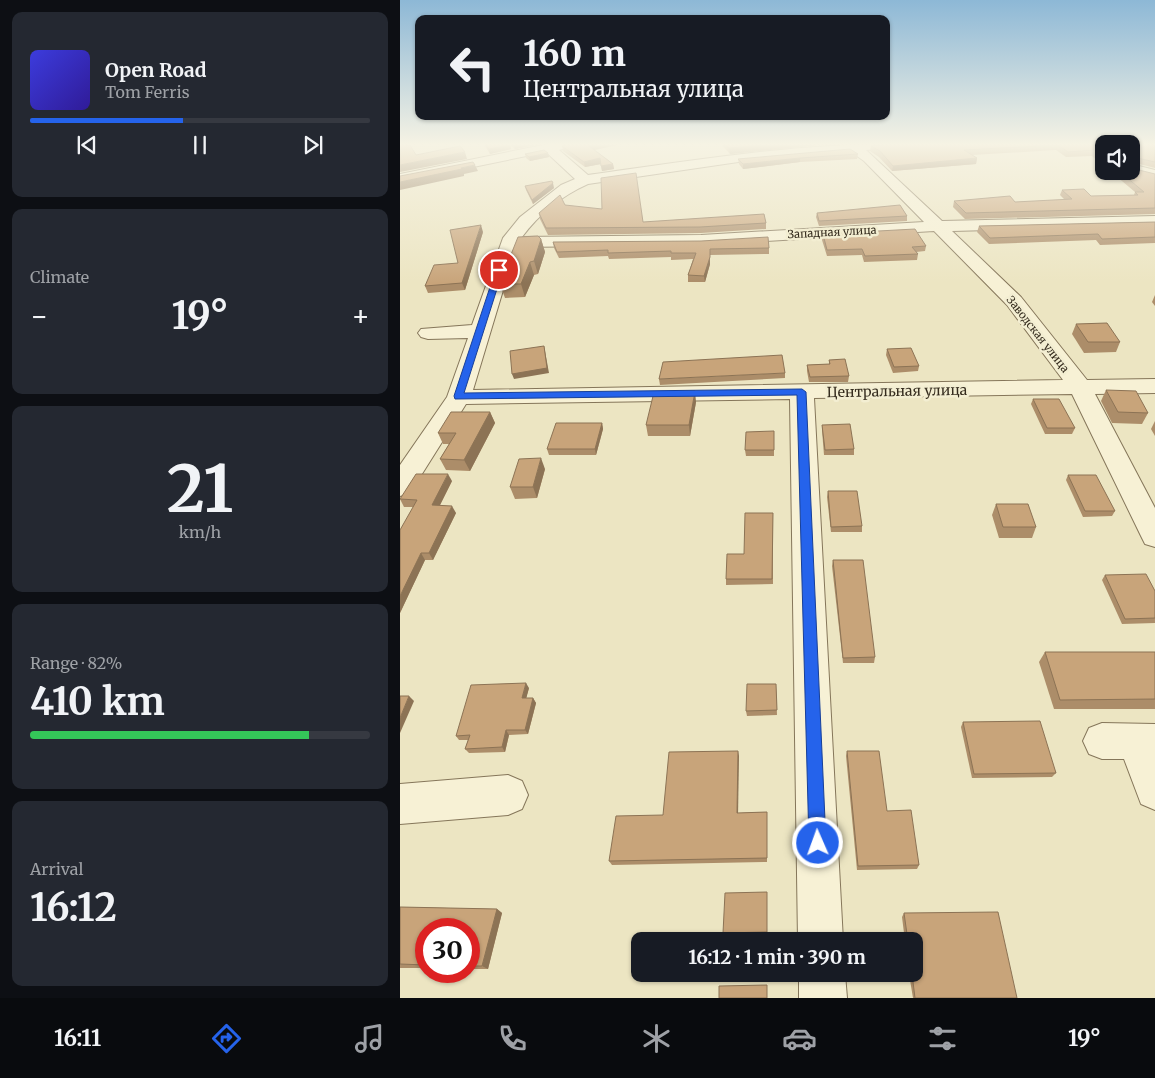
<!DOCTYPE html>
<html lang="en">
<head>
<meta charset="utf-8">
<style>
	:root { --surface:#171b24; --page:#242831; --text:#f1f3f6; --muted:#9ea1a6; --line:#363941; --accent:#2563eb }
	body { margin:0; font-family:Merriweather,serif; background:var(--page); color:var(--text); height:100vh; display:flex; flex-direction:column; font-size:19px; white-space:nowrap }
	* { box-sizing:border-box; margin:0 }
	p { font-size:16px; color:var(--muted) }
	.icon { flex:none; width:28px; height:28px; fill:none; stroke:currentColor; stroke-width:2; stroke-linecap:round; stroke-linejoin:round }
	.map { position:relative; flex:1; overflow:hidden }
	.sheet { display:flex; flex-direction:column; gap:12px; padding:12px; background:#0d0f14; width:400px }
	.sheet>* { flex:none }
	.banner { position:absolute; left:15px; top:15px; width:475px; height:105px; border-radius:10px; box-shadow:0 1px 4px #0004; background:#171b24; color:var(--text); overflow:hidden }
	.fabs { position:absolute; left:695px; top:135px; display:grid; gap:10px }
	.fabs a { display:grid; place-items:center; width:45px; height:45px; border-radius:10px; background:var(--surface); box-shadow:0 1px 4px #0004; font-size:25px }
	.speed { position:absolute; left:15px; top:918px; display:flex; gap:10px; font-size:25px; font-weight:700; text-align:center }
	.speed>* { display:grid; place-content:center; width:65px; height:65px; border-radius:50%; background:var(--surface); box-shadow:0 1px 4px #0004; line-height:1 }
	.speed .limit { border:8px solid #d22; background:#fff; color:#111 }
	.pin { position:absolute; display:grid; place-items:center; width:42px; height:42px; color:#fff; margin:-21px; border:2px solid #fff; border-radius:50%; box-shadow:0 1px 5px #0007 }
	.me { position:absolute; width:55px; margin:-28px; rotate:358deg; stroke-linejoin:round; filter:drop-shadow(0 0 4px #0008) }
	.turn { display:flex; align-items:center; gap:18px; height:105px; padding:0 25px; font-size:22px }
	.turn .icon { width:65px; height:65px; stroke-width:2.5 }
	.turn b { display:block; font-size:35px; line-height:42px }
	.big { font-size:38px; font-weight:700; line-height:1.1 }
	.sheet .card { flex:1; display:flex; flex-direction:column; justify-content:center; gap:8px; min-width:0; padding:0 18px; border-radius:10px; background:var(--page) }
	.sheet .dial { align-items:center; gap:0 }
	.dial b { font-size:65px; line-height:1 }
	.song { display:flex; align-items:center; gap:15px }
	.cover { width:60px; height:60px; border-radius:8px; background:linear-gradient(135deg,hsl(240 70% 55%),hsl(250 70% 35%)) }
	.played { height:5px; border-radius:2px; background:linear-gradient(90deg,var(--accent) 45%,var(--line) 45%) }
	.keys { display:flex; justify-content:space-around; direction:ltr }
	.heat { display:flex; justify-content:space-between; align-items:center; font-size:28px; direction:ltr }
	.charge { height:8px; border-radius:4px; background:linear-gradient(90deg,#34c759 82%,var(--line) 0) }
	.trip { position:absolute; left:231px; top:932px; width:292px; height:50px; border-radius:10px; background:var(--surface); box-shadow:0 1px 4px #0004; font-weight:700; line-height:50px; text-align:center }
	.tabs { display:flex; height:80px; justify-content:space-around; align-items:center; background:#090b0e; color:var(--muted) }
	.tabs .icon { width:35px; height:35px }
	.tabs .on { color:var(--accent) }
	.tabs b { font-size:22px; color:var(--text) }
	main { display:flex; flex:1; min-height:0 }
	.map>svg:first-child { display:block }
</style>
</head>
<body>
<main>
<section class="sheet">
<div class="card">
<div class="song"><i class="cover"></i><div><b>Open Road</b><p>Tom Ferris</p></div></div>
<div class="played"></div>
<div class="keys"><svg class="icon" aria-label="previous" viewBox="0 0 24 24"><path d="M18 5L8 12l10 7zM5 5v14"/></svg><svg class="icon" aria-label="pause" viewBox="0 0 24 24"><path d="M8 5v14M16 5v14"/></svg><svg class="icon" aria-label="next" viewBox="0 0 24 24"><path d="M6 5l10 7-10 7zM19 5v14"/></svg></div>
</div>
<div class="card"><p>Climate</p>
<div class="heat"><a>−</a><b class="big">19°</b><a>+</a></div>
</div>
<div class="card dial"><b>21</b><p>km/h</p></div>
<div class="card"><p>Range · 82%</p><b class="big">410 km</b><div class="charge"></div></div>
<div class="card"><p>Arrival</p><b class="big">16:12</b></div>
</section>
<div class="map">
<svg width="755" height="998" viewBox="0 0 755 998">
	<rect width="100%" height="100%" fill="#ece5c2"/>
	<g fill="none" stroke-linecap="round" stroke-linejoin="round">
		<g stroke="#85765a" stroke-width="2">
			<g id="minor">
				<path d="M148 144H172L171 147 159 150 188 175C290 161 391 144 493 144L487 148 466 150 542 221 755 216V226L552 231 621 297 687 380 755 379V393L695 394 755 508V547L745 544 741 536 672 394 414 398 443 941H398L390 399 66 404 10 493 0 496V465L47 397 68 338 28 339 21 337 18 333 21 329 72 325 103 238 120 217 161 185 175 179 146 152 0 182V174ZM450 151 464 161 524 222 301 235 122 237C139 214 163 195 188 184L352 160ZM534 231 607 305 663 380 73 390 116 247 301 245Z"/>
				<path d="M731 164 755 170V179L727 171H731Z"/>
				<path d="M702 723 755 724V810L741 804 724 759H702L689 754 683 741 689 728Z"/>
				<path d="M108 775 122 781 128 795 122 809 108 815 0 824V784Z"/>
				<path d="M399 974H445L447 998H399Z"/>
			</g>
		</g>
		<use href="#minor" fill="#f7f1d5" fill-rule="evenodd"/>
	</g>
	<g fill="#ac8d69">
		<path d="M84 144H140L115 149 110 145 111 149 90 154Z"/>
		<path d="M321 144H451L417 145 330 154Z"/>
		<path d="M489 144H755V168L732 162 731 163V144H704V166L692 156 666 157 656 150 572 155 577 158 576 164 492 171 479 157 470 151 471 146Z"/>
		<path d="M162 146 195 150 213 164 214 169 202 171 201 164 185 167 163 151Z"/>
		<path d="M148 153 149 157 130 161 126 158 125 154Z"/>
		<path d="M458 154 457 159 400 162 343 169 339 164 338 159Z"/>
		<path d="M710 171H731L755 174V214L565 219 553 207 554 201 615 202 665 200 660 195 662 190 691 196 734 195 735 192Z"/>
		<path d="M125 186 154 188 133 204 126 190Z"/>
		<path d="M165 205 243 222 366 223V229L301 233 148 235 140 219 139 213Z"/>
		<path d="M417 213 507 216V221L419 226 416 217Z"/>
		<path d="M755 222V243L700 245 696 240 589 244 577 232 579 226Z"/>
		<path d="M83 232 65 290 28 293 25 286 58 263Z"/>
		<path d="M423 234 526 246 525 251 516 252 518 254 517 260 464 262 462 255 427 256 422 240Z"/>
		<path d="M141 239 145 252 138 274 134 275 125 297 105 298 100 284 109 265 108 262Z"/>
		<path d="M153 242 369 248V254L310 255V264L305 282H288V275L293 259 271 260V257L209 259 208 256 159 258 154 248Z"/>
		<path d="M755 295V306L752 302Z"/>
		<path d="M676 324 720 342 716 352 684 353 672 334Z"/>
		<path d="M487 349 519 366 518 371 493 373 486 355Z"/>
		<path d="M429 360 449 376 448 382H409L407 371V365L429 364Z"/>
		<path d="M385 373V378L260 385 259 379Z"/>
		<path d="M706 390 748 413 742 424 712 423 701 401Z"/>
		<path d="M633 399 675 428 672 434H645L631 404Z"/>
		<path d="M296 402 290 436H248L246 425Z"/>
		<path d="M90 412 95 423 70 471 46 470 40 459 49 444H43L38 433Z"/>
		<path d="M755 421V436L751 429Z"/>
		<path d="M202 423 203 429 196 455H149L147 449Z"/>
		<path d="M422 425 454 449V455H424L422 430Z"/>
		<path d="M374 431V456H346L345 450Z"/>
		<path d="M145 469 137 498 115 499 110 487Z"/>
		<path d="M668 475 715 511 712 516 683 517 666 480Z"/>
		<path d="M52 481 40 505 56 513 33 560H25L0 613 13 507H4L0 499Z"/>
		<path d="M428 491 462 526V532H431L427 497Z"/>
		<path d="M596 504 636 527 632 538H599L592 515Z"/>
		<path d="M373 513V584L326 585V579Z"/>
		<path d="M433 560 475 657 474 663H443L432 566Z"/>
		<path d="M705 575 755 591V623L722 624 702 580Z"/>
		<path d="M645 652H755V709H654L639 662Z"/>
		<path d="M376 684 377 715 347 716 346 711Z"/>
		<path d="M129 688 126 698H133L136 703 128 734 109 735 105 752 69 753 65 749 68 740H59L56 736Z"/>
		<path d="M563 722 656 773 652 777 572 778 561 727Z"/>
		<path d="M338 751V813L367 812V862L212 865 209 861Z"/>
		<path d="M447 751 487 811 519 865 517 869 457 870 446 756Z"/>
		<path d="M367 892V935L324 936 323 933Z"/>
		<path d="M0 907 97 909 102 913 88 969H69V929H26V968H0Z"/>
		<path d="M504 913 617 998H513L509 974H515V941H505L502 917Z"/>
	</g>
	<g fill="#8c7355">
		<path d="M114 144H140L115 149Z"/>
		<path d="M199 144H222L190 151 189 146Z"/>
		<path d="M377 144H417V145L330 154 329 148Z"/>
		<path d="M110 145 111 149 90 154 89 149Z"/>
		<path d="M65 152 67 159 0 172V165Z"/>
		<path d="M148 153 149 157 130 161 129 157Z"/>
		<path d="M200 158 201 164 185 167 184 162Z"/>
		<path d="M400 158V162L343 169V164Z"/>
		<path d="M577 158 576 164 492 171 493 166Z"/>
		<path d="M213 164 214 169 202 171 201 166Z"/>
		<path d="M75 165 78 171 64 174V176L0 190V182Z"/>
		<path d="M153 183 154 188 133 204 132 200Z"/>
		<path d="M81 225 83 232 65 290 62 283Z"/>
		<path d="M141 239 145 252 138 274 134 261Z"/>
		<path d="M310 249V264L305 282 304 276Z"/>
		<path d="M130 262 134 275 125 297 121 284Z"/>
		<path d="M144 346 145 351 149 373 114 379 112 374Z"/>
		<path d="M295 391 296 402 290 436 289 425Z"/>
		<path d="M90 412 95 423 70 471 64 460Z"/>
		<path d="M202 423 203 429 196 455 195 449Z"/>
		<path d="M141 458 145 469 137 498 133 487Z"/>
		<path d="M48 474 52 481 36 513 32 505Z"/>
		<path d="M52 506 56 513 33 560 29 553Z"/>
		<path d="M21 553 25 560 0 613V596Z"/>
		<path d="M126 683 129 688 125 703 122 698Z"/>
		<path d="M9 696 14 701 0 733V718Z"/>
		<path d="M133 698 136 703 128 734 125 730Z"/>
		<path d="M106 730 109 735 105 752 102 747Z"/>
		<path d="M338 751 339 756 338 817 337 813Z"/>
		<path d="M97 909 102 913 88 969 82 966Z"/>
	</g>
	<g fill="#c8a47a" stroke="#8c7355">
		<path d="M0 144H5L7 145H10L16 155 60 146 65 152 0 165Z"/>
		<path d="M85 144H110V145L89 149Z"/>
		<path d="M168 144H199L189 146 213 164 201 166 200 158 184 162 162 146Z"/>
		<path d="M325 144H377L329 148Z"/>
		<path d="M489 144H755V162L733 157 731 163V144H704V159L694 150 668 152 658 145 564 150 577 158 493 166 480 151 471 146Z"/>
		<path d="M450 149 458 154 400 158 343 164 338 159Z"/>
		<path d="M144 150 148 153 129 157 125 154Z"/>
		<path d="M73 162 75 165 61 168 62 169 0 182V176Z"/>
		<path d="M731 168 755 174V208L566 213 554 201 610 196 615 202 672 199 662 190 684 189 691 196 738 195 735 192H744L719 171H731Z"/>
		<path d="M236 173 243 222 364 214 366 223 300 227 146 228 139 213 160 195 165 205 202 209 201 178Z"/>
		<path d="M152 181 153 183 132 200 125 186Z"/>
		<path d="M500 205 507 216 419 221 417 213Z"/>
		<path d="M755 222V237L702 239 698 234 590 238 579 226Z"/>
		<path d="M81 225 62 283 25 286 34 265 58 263 50 230Z"/>
		<path d="M515 229 526 246 512 247 518 254 465 256 462 249 427 250 423 234Z"/>
		<path d="M138 236 141 239 134 261 130 262 121 284H100L110 262H108L118 237Z"/>
		<path d="M368 237 369 248 310 249V257L304 276 288 275 296 253H271V251L208 253V250L157 252 153 242 301 241Z"/>
		<path d="M707 323 720 342H688L676 324Z"/>
		<path d="M144 346 147 368 112 374 110 351Z"/>
		<path d="M511 348 519 366 494 367 487 349Z"/>
		<path d="M382 355 385 373 259 379 263 362Z"/>
		<path d="M445 359 449 376 410 377 407 365 430 364 429 360Z"/>
		<path d="M706 390 736 391 748 413 718 412Z"/>
		<path d="M295 391 289 425H246L254 392Z"/>
		<path d="M633 399H659L675 428H647Z"/>
		<path d="M51 412H90L64 460 40 459 56 433H38Z"/>
		<path d="M156 423H202L195 449H147Z"/>
		<path d="M450 424 454 449 425 450 422 425Z"/>
		<path d="M374 431V450H345L346 432Z"/>
		<path d="M141 458 133 487H110L119 459Z"/>
		<path d="M16 474H48L32 505 52 506 29 553H21L0 596V530L17 500 0 499Z"/>
		<path d="M668 475H696L715 511H685Z"/>
		<path d="M428 491H457L462 526 431 527Z"/>
		<path d="M596 504H628L636 527H603Z"/>
		<path d="M345 513H373L372 579H326L327 554H344Z"/>
		<path d="M433 560H463L475 657 443 658Z"/>
		<path d="M746 574 755 591V618L725 619 705 575Z"/>
		<path d="M645 652H755V699L660 700Z"/>
		<path d="M126 683 122 698H133L125 730H106L102 747 65 749 70 735 56 736 71 685Z"/>
		<path d="M347 684H376L377 710 346 711Z"/>
		<path d="M0 696H9L0 718Z"/>
		<path d="M640 721 656 773 574 774 563 722Z"/>
		<path d="M338 751 337 813 367 812V858L209 861 216 816 263 815 269 752Z"/>
		<path d="M447 751H479L487 811 511 810 519 865 458 866Z"/>
		<path d="M367 892V932L323 933 325 893Z"/>
		<path d="M0 907 97 909 82 966H69V929H26V965L0 964Z"/>
		<path d="M598 912 617 998H515L512 974H515V941H508L504 913Z"/>
		<path d="M367 985V998H319V986Z"/>
	</g>
	<linearGradient id="sky" x2="0" y2="1"><stop stop-color="#8db8d6"/><stop offset="0.51" stop-color="#f6f3e4"/><stop offset="1" stop-color="#f6f3e4" stop-opacity="0"/></linearGradient>
	<rect width="755" height="283" fill="url(#sky)"/>
	<path fill="#2563eb" stroke="#184099" d="M96 269 103 270 64 393 402 389 406 392 426 843 424 849 418 852 411 849 409 843 397 395 55 399 54 396Z"/>
	<g text-anchor="middle" stroke-width="5" stroke-linejoin="round" paint-order="stroke">
		<g font-size="11" fill="#352c1e" stroke="#f3eed2">
			<text transform="translate(432 232) rotate(-3)" y="4">Западная улица</text>
			<text transform="translate(638 334) rotate(52)" y="4">Заводская улица</text>
		</g>
		<g font-size="14" fill="#352c1e" stroke="#f3eed2">
			<text transform="translate(497 391) rotate(-1)" y="5">Центральная улица</text>
		</g>
	</g>
</svg>
<div class="fabs">
<a><svg class="icon" aria-label="sound" viewBox="0 0 24 24"><path d="M4 9h4l5-4v14l-5-4H4zM17 9q2 3 0 6"/></svg></a>
</div>
<div class="speed"><div class="limit">30</div></div>
<div class="pin" style="left:99px;top:270px;background:#d93025"><svg class="icon" aria-label="arrive" viewBox="0 0 24 24"><path d="M6 21V4h12l-3 4 3 4H6"/></svg></div>
<svg class="me" style="left:418px;top:843px" viewBox="-20 -20 40 40"><circle r="17" fill="#2563eb" stroke="#fff" stroke-width="3"/><path d="M0-11L8 9 0 5-8 9z" fill="#fff"/></svg>
<div class="trip">16:12 · 1 min · 390 m</div>
<div class="banner">
<div class="turn"><svg class="icon" aria-label="left" viewBox="0 0 24 24"><path d="M17 20v-9H6M10 6l-5 5 5 5"/></svg><div><b>160 m</b>Центральная улица</div></div>
</div>
</div>
</main>
<nav class="tabs">
<b>16:11</b>
<svg class="icon on" aria-label="directions" viewBox="0 0 24 24"><path d="M12 3l9 9-9 9-9-9zM9 14v-3h6M13 9l2 2-2 2"/></svg>
<svg class="icon" aria-label="music" viewBox="0 0 24 24"><path d="M9 18V5l10-2v13"/><circle cx="6" cy="18" r="3"/><circle cx="16" cy="16" r="3"/></svg>
<svg class="icon" aria-label="phone" viewBox="0 0 24 24"><path d="M5 4h4l2 5-3 2q2 4 5 5l2-3 5 2v4C11 20 4 13 5 4z"/></svg>
<svg class="icon" aria-label="climate" viewBox="0 0 24 24"><path d="M12 3v18M4 7l16 10M4 17L20 7"/></svg>
<svg class="icon" aria-label="car" viewBox="0 0 24 24"><path d="M5 17H2v-5l4-1 3-4h7l3 4 3 1v5h-3M9 17h6M6 11h13"/><circle cx="7" cy="17" r="2"/><circle cx="17" cy="17" r="2"/></svg>
<svg class="icon" aria-label="filters" viewBox="0 0 24 24"><path d="M4 7h16M4 17h16"/><circle cx="9" cy="7" r="2"/><circle cx="15" cy="17" r="2"/></svg>
<b>19°</b>
</nav>
</body>
</html>
